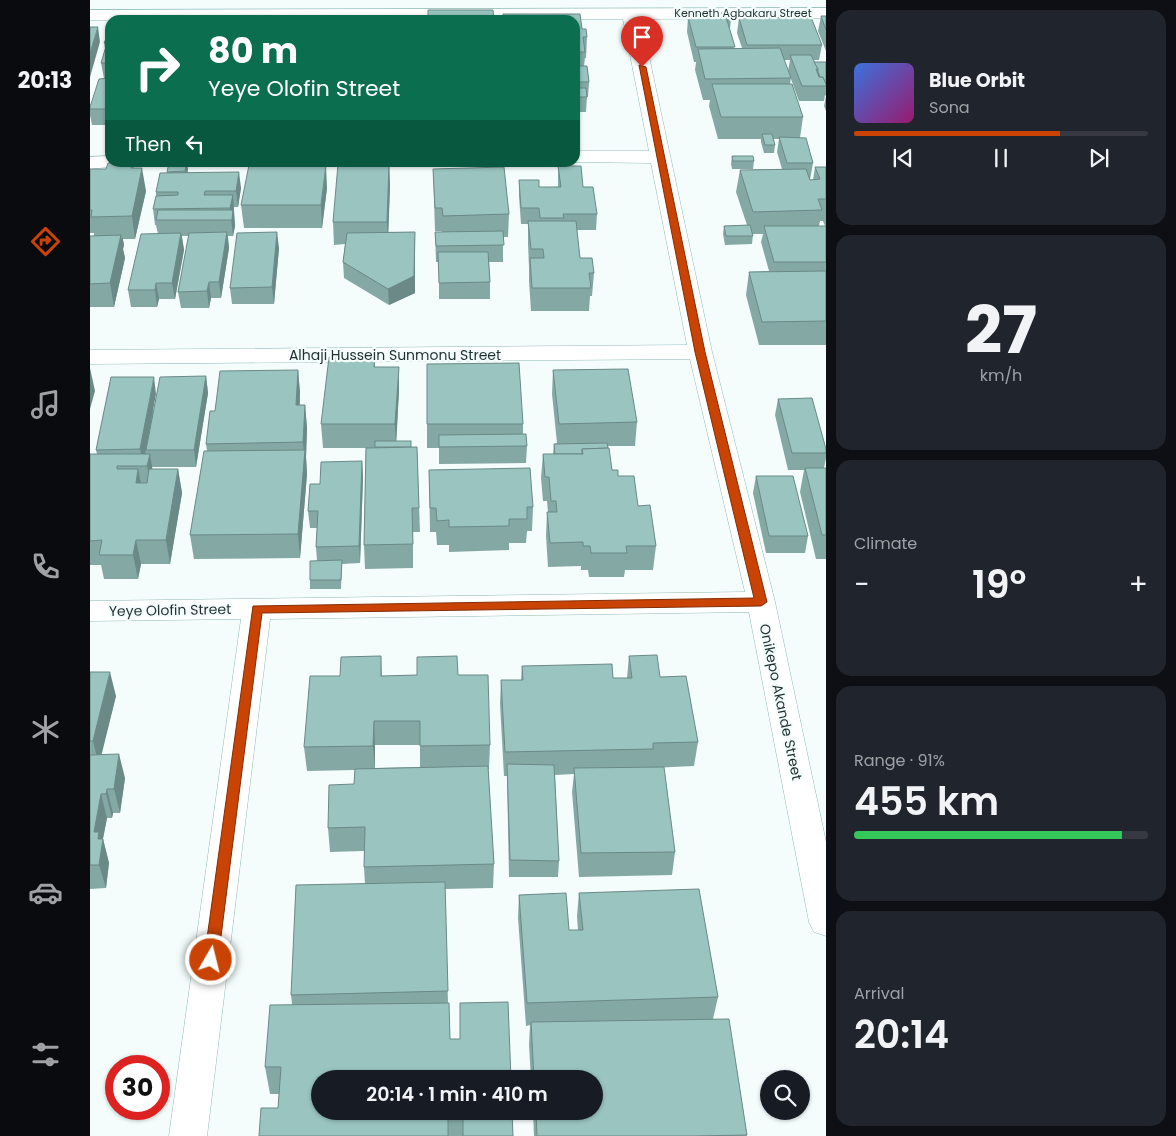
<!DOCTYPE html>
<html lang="en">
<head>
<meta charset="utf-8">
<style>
	:root { --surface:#171b24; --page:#20242c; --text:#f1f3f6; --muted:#9ea1a6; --line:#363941; --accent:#c94305 }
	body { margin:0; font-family:Poppins,sans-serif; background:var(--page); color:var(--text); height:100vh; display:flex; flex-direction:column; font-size:19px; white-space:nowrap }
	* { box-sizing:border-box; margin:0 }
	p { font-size:16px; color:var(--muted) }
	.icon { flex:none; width:28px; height:28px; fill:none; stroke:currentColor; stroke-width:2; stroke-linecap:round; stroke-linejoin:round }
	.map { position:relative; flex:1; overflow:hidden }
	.details { display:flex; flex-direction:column; gap:10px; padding:10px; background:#0d0f14; width:350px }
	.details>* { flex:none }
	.guide { position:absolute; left:15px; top:15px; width:475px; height:152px; border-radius:15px; box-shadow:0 1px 4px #0004; background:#0b6e4f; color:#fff; overflow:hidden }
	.controls { position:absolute; left:670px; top:1070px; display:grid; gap:10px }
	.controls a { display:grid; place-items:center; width:50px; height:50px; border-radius:50%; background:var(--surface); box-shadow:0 1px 4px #0004; font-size:25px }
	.speed { position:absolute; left:15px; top:1055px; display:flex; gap:10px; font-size:25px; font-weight:700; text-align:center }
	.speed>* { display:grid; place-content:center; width:65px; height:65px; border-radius:50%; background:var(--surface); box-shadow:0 1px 4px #0004; line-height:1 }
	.speed .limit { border:8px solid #d22; background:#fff; color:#111 }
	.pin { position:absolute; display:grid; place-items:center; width:42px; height:42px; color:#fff; margin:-51px -21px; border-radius:50% 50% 50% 0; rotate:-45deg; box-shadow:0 0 5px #0007 }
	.pin .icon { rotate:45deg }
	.me { position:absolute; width:55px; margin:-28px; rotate:8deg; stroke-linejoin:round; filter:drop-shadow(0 0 4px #0008) }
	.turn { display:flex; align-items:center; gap:18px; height:105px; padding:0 20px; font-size:22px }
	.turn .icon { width:65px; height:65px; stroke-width:2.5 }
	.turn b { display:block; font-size:35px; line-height:42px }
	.then { display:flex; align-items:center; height:48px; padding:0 20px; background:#0003; gap:10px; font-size:19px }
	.big { font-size:38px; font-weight:600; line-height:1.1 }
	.details .card { flex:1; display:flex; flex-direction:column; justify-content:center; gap:8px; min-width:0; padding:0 18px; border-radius:15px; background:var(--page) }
	.details .dial { align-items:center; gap:0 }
	.dial b { font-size:65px; line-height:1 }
	.song { display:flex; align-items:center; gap:15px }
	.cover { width:60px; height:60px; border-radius:8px; background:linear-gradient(135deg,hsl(220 70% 55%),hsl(320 70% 35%)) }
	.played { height:5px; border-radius:2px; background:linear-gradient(90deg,var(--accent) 70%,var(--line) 70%) }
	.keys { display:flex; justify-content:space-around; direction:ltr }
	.heat { display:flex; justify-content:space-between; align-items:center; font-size:28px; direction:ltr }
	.charge { height:8px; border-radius:4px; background:linear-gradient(90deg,#34c759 91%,var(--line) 0) }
	.trip { position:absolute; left:221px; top:1070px; width:292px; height:50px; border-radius:25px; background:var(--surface); box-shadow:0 1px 4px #0004; font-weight:600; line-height:50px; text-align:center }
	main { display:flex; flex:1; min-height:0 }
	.menu { display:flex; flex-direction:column; width:90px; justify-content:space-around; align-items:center; background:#090b0e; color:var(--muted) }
	.menu .icon { width:35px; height:35px }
	.menu .current { color:var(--accent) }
	.menu b { font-size:22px; color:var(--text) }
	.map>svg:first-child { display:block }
</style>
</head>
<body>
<main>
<nav class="menu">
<b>20:13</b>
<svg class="icon current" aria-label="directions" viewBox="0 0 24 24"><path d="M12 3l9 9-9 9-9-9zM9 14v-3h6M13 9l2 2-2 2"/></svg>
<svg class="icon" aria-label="music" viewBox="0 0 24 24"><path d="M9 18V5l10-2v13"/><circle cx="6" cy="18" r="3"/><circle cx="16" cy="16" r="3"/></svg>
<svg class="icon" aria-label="phone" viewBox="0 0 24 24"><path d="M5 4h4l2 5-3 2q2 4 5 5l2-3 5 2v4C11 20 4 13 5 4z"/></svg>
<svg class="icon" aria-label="climate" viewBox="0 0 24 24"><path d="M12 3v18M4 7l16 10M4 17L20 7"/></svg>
<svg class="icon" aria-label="car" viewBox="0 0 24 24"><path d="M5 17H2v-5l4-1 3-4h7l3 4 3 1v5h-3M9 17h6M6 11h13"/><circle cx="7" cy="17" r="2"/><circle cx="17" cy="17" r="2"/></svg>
<svg class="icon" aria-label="filters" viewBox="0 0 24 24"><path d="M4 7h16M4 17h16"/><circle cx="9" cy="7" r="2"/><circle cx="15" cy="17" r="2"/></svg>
</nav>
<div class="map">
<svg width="736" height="1136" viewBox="0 0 736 1136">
	<rect width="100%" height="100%" fill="#f4fdfc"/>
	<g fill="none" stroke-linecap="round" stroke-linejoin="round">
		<g stroke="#90bbb7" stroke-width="1">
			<g id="minor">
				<path d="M736 8V18L551 19 622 352 685 602 736 842V936L724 932 719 922 659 612 180 619 117 1136H79L151 619 0 621V601L655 592 600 359 0 364V350L597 345 561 163 483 162H485V151H559L533 19 0 20V10Z"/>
				<path d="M20 156V162H30L27 166 0 169V157Z"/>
			</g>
		</g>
		<use href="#minor" fill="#fff" fill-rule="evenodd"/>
	</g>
	<g fill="#84a9a5" fill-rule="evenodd">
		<path d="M605 13 641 20 640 28H639L644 48H652L647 33 649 18 732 45 729 60H723L724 62H736V111L734 106 736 96 735 95 734 101H709L698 71 700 60H694L701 78 700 84 713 117 710 138 723 163 720 180H723L725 167H736V345H669L656 295 659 272 679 271 671 242 673 234H663L662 244 635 245 633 234 634 226 657 225 646 192 650 170 692 169 687 152 689 139H683L685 145 684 153H674L671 142V139H628L619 106 620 100H613L605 70 606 62H604L597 32 598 17H605ZM730 221H733L735 226H729Z"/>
		<path d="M413 14H490L492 29H496L497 37 496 58H495L494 66H497L499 82 498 97H497L496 112H485V20H413Z"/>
		<path d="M731 16H736V51L728 31Z"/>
		<path d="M20 30V78H14L11 63 15 49 14 43Z"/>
		<path d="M20 78V125H2L0 115V107Z"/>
		<path d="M642 156 664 161 663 169H642L641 164Z"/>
		<path d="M43 162 44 168 56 191 45 239H33L34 245 33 249 35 258 24 307H0V236H4V233H0V169H16Z"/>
		<path d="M97 162V172L151 188 148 207H144V215L145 226 143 236H138L139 248 131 298H121L119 308H91L88 292 99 236H92L94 250 85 299H69L67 307H41L38 290 68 234 66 225H65L63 209 66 196V192L77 172Z"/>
		<path d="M299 164 300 186 298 232H325V293L299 305 254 278 253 262 255 244 244 245 243 222Z"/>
		<path d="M468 166 493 187 507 214 506 230H487L490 258 504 273 502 296H500L499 311H441L439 281V267L438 244V224H431L429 196V180L449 187H468Z"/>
		<path d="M343 169 419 214 418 237H413V262H399L400 282V299H349V262H346L345 232H352V231H345Z"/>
		<path d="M237 188 232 228H154L151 205Z"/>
		<path d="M189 248 184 304H142L140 288Z"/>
		<path d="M285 358V367L309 390 306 441 322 447H327L330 532H323V568L275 569 274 545 276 448H233L231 424Z"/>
		<path d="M337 364 433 424V434L437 446 436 463 349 464V448H337Z"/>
		<path d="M208 370 210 393V405H215L217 428 216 457 217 474 210 558 104 559 100 535 117 451 116 444 125 411Z"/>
		<path d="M463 370 547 422 545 446H517L522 470 528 476 548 506 566 546 563 570H535L534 577H499L498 570H491V566L458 567 456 536 457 512H458L457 501H453L451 478 453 454H463L464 444 467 443 462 394Z"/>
		<path d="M116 376 118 393 106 467H62V469H88L92 493 80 564H51L48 579H14L11 565H0V454H7L6 450Z"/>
		<path d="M688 399 736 449V458L734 468H736V559H726L710 492 714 470H698L685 415Z"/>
		<path d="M272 461 273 478 270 563 252 564 251 589H220V580L227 561 226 547 227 528H220L218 511 230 484Z"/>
		<path d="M339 470 443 507 442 531H437L436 543H419V550L359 552V545H347L346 532H340Z"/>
		<path d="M666 476 718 536 715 553H676L663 493Z"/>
		<path d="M291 656 292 676 368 675 400 745 399 769H398L404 864 403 888 355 889 358 1003 360 1039 421 1079 230 1111H422L423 1136H169L188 1108 189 1094H180L175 1067 202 1004 201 995 275 884 274 867V851L240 852 238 828 264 784 265 770 217 771 214 747 250 676ZM285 745H330V767L285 768Z"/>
		<path d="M539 656 570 677 608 742 604 766 561 768 585 852 582 875 489 877 482 792 484 774 465 775 469 861 468 877H419L417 776H414L410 704 411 680H431L432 666 523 678H537Z"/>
		<path d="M0 672 26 696 11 754 35 778 30 813H23L22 818H17L13 839 19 863 16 888 0 889Z"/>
		<path d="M489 893 628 997 623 1019 657 1136H444L443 1111H505V1079H441L439 1045 440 1025 436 1026 428 918 429 895 479 930H488L487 916Z"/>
	</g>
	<g fill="#6b8986">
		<path d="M8 27 10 42 0 77V53Z"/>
		<path d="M97 162 98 170 96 180 95 171Z"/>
		<path d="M299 164 300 186 298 244 297 222Z"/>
		<path d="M236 165 237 188 232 228 231 205Z"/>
		<path d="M52 168 56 191 45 239 42 216Z"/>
		<path d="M149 172 151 188 148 207 146 191Z"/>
		<path d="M143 195 145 226 143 236 140 208Z"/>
		<path d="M137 232 139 248 131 298 129 282Z"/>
		<path d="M187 232 189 248 184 304 182 287Z"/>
		<path d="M325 232V293L299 305 298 289Z"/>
		<path d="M91 233 94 250 85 299 82 283Z"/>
		<path d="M31 235V240L32 236 34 245 33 249 35 258 24 307 20 283Z"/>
		<path d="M119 282 121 298 119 308 117 291Z"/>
		<path d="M66 283 69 299 67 307 65 290Z"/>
		<path d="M309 367V390L306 448 305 424Z"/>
		<path d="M0 368 5 391 0 409Z"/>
		<path d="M208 370 210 393 208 429 206 405Z"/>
		<path d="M116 376 118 393 106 467 104 450Z"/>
		<path d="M64 377 66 394 53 466 50 449Z"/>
		<path d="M215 405 217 428 216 457 217 474 210 558 208 534 214 457 213 442Z"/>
		<path d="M60 454 64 478 62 490 57 466Z"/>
		<path d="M272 461 273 478 270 563 269 546Z"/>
		<path d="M48 469 53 493 46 483Z"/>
		<path d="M88 469 92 493 80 564 76 540Z"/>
		<path d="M46 540 51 564 48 579 43 555Z"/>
		<path d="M20 672 26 696 9 765 3 741Z"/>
		<path d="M284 721 285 745V770L283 746Z"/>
		<path d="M29 754 35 778 30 813 24 789Z"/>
		<path d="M17 789 23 813 22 818 16 794Z"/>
		<path d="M11 794 17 818 12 843 13 839 19 863 16 888 9 865 4 832Z"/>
	</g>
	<g fill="#99c4c0" stroke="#6b8986">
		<path d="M338 10H403L404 20H338Z"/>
		<path d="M605 13H640L641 20H637L636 17H606Z"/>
		<path d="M413 14H490L492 29H496L497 37H493L495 52H485V20H413Z"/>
		<path d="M731 16H736V30Z"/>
		<path d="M598 17H636L645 47H606Z"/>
		<path d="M721 17 732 45H657L649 18Z"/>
		<path d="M65 18H94V20H64Z"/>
		<path d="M164 19V20H104Z"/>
		<path d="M327 19V20H282Z"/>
		<path d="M0 27H8L0 53Z"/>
		<path d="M20 30V63H11L17 43H14Z"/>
		<path d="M690 48 701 78 615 79 608 49Z"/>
		<path d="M700 55H721L728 69H726L729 77H733L736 84V86H712Z"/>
		<path d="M724 62H736V84L733 77H730L728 72V69Z"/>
		<path d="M485 66H497L499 82H485Z"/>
		<path d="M20 78V109H0V107L9 79Z"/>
		<path d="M622 84H702L713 117H631Z"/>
		<path d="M485 88H496L497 97H485Z"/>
		<path d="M672 134H682L685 145H675Z"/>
		<path d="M689 137 716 138 723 163H697Z"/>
		<path d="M642 156H663L664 161H643Z"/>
		<path d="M31 162H43L41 168H52L42 216 1 217 2 210H0V169H16L18 163Z"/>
		<path d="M97 162 95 171 77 172 79 163Z"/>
		<path d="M248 164H299L297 222H243Z"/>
		<path d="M159 165H236L231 205H151Z"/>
		<path d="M468 166H491L493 187H503L507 214H473L474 218H450L449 208H431L429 180H449V187H471Z"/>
		<path d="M414 167 419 214 353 216 352 208H345L343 169Z"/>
		<path d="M725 167H736V199H728L732 210 663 212 650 170 716 169 720 180 730 179Z"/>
		<path d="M149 172 146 191H115L114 195H143L140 208 63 209 66 196 88 195V192H66L70 173Z"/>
		<path d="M68 210H143L142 220H66Z"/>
		<path d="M438 221H486L490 258H502L504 273H499L501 288H442L440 258H454L453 249H441Z"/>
		<path d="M660 225 663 236H636L634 226Z"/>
		<path d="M674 226H736V262H684Z"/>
		<path d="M413 231 414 245 346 246 345 232Z"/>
		<path d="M137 232 129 282H119L117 291 88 292 99 233Z"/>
		<path d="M187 232 182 287 140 288 147 233Z"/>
		<path d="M325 232 324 276 298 289 253 262 257 233Z"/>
		<path d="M91 233 82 283H66L65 290H38L51 234Z"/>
		<path d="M31 235 20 283 0 284V236Z"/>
		<path d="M348 252H398L400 282 349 283Z"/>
		<path d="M736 271V321L672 322 659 272Z"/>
		<path d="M239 357 285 358 284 367H309L305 424H231Z"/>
		<path d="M429 363 433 424H337V364Z"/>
		<path d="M538 369 547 422 469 424 463 370Z"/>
		<path d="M208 370 206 405H215L213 442 116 444 120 411H125L130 371Z"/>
		<path d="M116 376 104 450H56L70 377Z"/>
		<path d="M21 377H64L50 449 6 450Z"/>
		<path d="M722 398 736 449V453H702L688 399Z"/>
		<path d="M436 434 437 446 349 447V435Z"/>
		<rect x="285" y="441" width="36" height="6"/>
		<path d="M517 443 518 448 492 449V454H465L464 444Z"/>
		<path d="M327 447 329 508H322L323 544 274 545 276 448Z"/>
		<path d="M519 448 522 470H528V476H544L548 506 560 505 566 546H536L537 553H501L500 546H493V542L460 543 457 512H467L466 501H461L459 477H455L453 454H493L492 449Z"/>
		<path d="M215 450 208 534 100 535 114 451Z"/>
		<path d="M0 454H60L57 466H27V469H48L46 483H57L59 469H88L76 540H46L43 555H9L12 540 0 541Z"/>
		<path d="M272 461 269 546 226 547 228 511H218L220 484H230L231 462Z"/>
		<path d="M440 468 443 507H437V519H419V526L359 527V520L347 521 346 508H340L339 470Z"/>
		<path d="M715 468H736V535H732Z"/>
		<path d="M666 476H703L718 536H679Z"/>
		<path d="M252 560 251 580H220V561Z"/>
		<path d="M567 655 570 677 596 676 608 742 563 743V749L415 752 411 680H433L432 666 522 664 523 678H542L539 656Z"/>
		<path d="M291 656V676L327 675V657L367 656 368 675H398L400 745 330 746V721H284L283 746 214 747 220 676H250L251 657Z"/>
		<path d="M0 672H20L3 741H0Z"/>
		<path d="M29 754 24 789H17L16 794H11L4 832H9L8 839H13L9 865H0V755Z"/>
		<path d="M417 764 464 765 469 861 420 860Z"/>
		<path d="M398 766 404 864 274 867 275 827 238 828 239 785 264 784 265 769Z"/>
		<path d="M574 767 585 852 491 853 484 768Z"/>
		<path d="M355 882 358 991 201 995 206 885Z"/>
		<path d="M609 889 628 997 437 1003 429 895 476 893 479 930H493L489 893Z"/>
		<path d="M418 1002 421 1079H230V1111H358V1136H169L171 1108H188L191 1067H175L180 1005 359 1003 360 1039H370V1003Z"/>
		<path d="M639 1019 657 1135 604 1136H447L446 1111H505V1079H444L441 1022Z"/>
		<path d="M373 1111H422L423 1136H373Z"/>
	</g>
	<path fill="#c94305" stroke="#832c03" d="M549 65 556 67 615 352 677 602 671 606 172 613 128 960 126 965 121 966 116 965 114 960 163 606 664 598 605 352Z"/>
	<g text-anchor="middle" stroke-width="4.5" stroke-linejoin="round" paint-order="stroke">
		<g font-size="11" fill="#1f312f" stroke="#f4fdfc">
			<text x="653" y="17">Kenneth Agbakaru Street</text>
		</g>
		<g font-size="14" fill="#1f312f" stroke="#f4fdfc">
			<text x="305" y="360">Alhaji Hussein Sunmonu Street</text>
			<text transform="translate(80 610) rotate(-1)" y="5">Yeye Olofin Street</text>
			<text transform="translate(691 702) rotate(78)" y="5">Onikepo Akande Street</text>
		</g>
	</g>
</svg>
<div class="controls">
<a><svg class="icon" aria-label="search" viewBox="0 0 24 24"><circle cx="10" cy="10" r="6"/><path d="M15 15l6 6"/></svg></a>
</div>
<div class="speed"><div class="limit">30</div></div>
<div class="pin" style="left:552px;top:67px;background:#d93025"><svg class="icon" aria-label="arrive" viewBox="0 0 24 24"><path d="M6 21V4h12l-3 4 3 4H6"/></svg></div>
<svg class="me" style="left:121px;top:960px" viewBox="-20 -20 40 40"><circle r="17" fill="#c94305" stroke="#fff" stroke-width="3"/><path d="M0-11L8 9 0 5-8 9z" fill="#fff"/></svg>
<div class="trip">20:14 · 1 min · 410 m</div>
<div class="guide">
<div class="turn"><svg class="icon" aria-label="right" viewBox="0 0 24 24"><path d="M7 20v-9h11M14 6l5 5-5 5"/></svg><div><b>80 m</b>Yeye Olofin Street</div></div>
<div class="then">Then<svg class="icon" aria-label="left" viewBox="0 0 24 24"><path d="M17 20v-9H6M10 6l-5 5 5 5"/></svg></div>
</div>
</div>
<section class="details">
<div class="card">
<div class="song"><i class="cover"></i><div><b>Blue Orbit</b><p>Sona</p></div></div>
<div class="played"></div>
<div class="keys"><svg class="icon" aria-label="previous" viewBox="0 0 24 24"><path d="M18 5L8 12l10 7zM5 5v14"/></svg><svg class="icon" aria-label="pause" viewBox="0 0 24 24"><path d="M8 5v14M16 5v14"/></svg><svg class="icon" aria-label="next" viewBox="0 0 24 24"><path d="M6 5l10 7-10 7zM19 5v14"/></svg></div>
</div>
<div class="card dial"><b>27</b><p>km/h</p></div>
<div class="card"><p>Climate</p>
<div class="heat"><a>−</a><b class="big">19°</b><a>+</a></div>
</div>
<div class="card"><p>Range · 91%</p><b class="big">455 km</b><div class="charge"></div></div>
<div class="card"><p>Arrival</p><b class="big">20:14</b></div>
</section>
</main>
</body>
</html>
